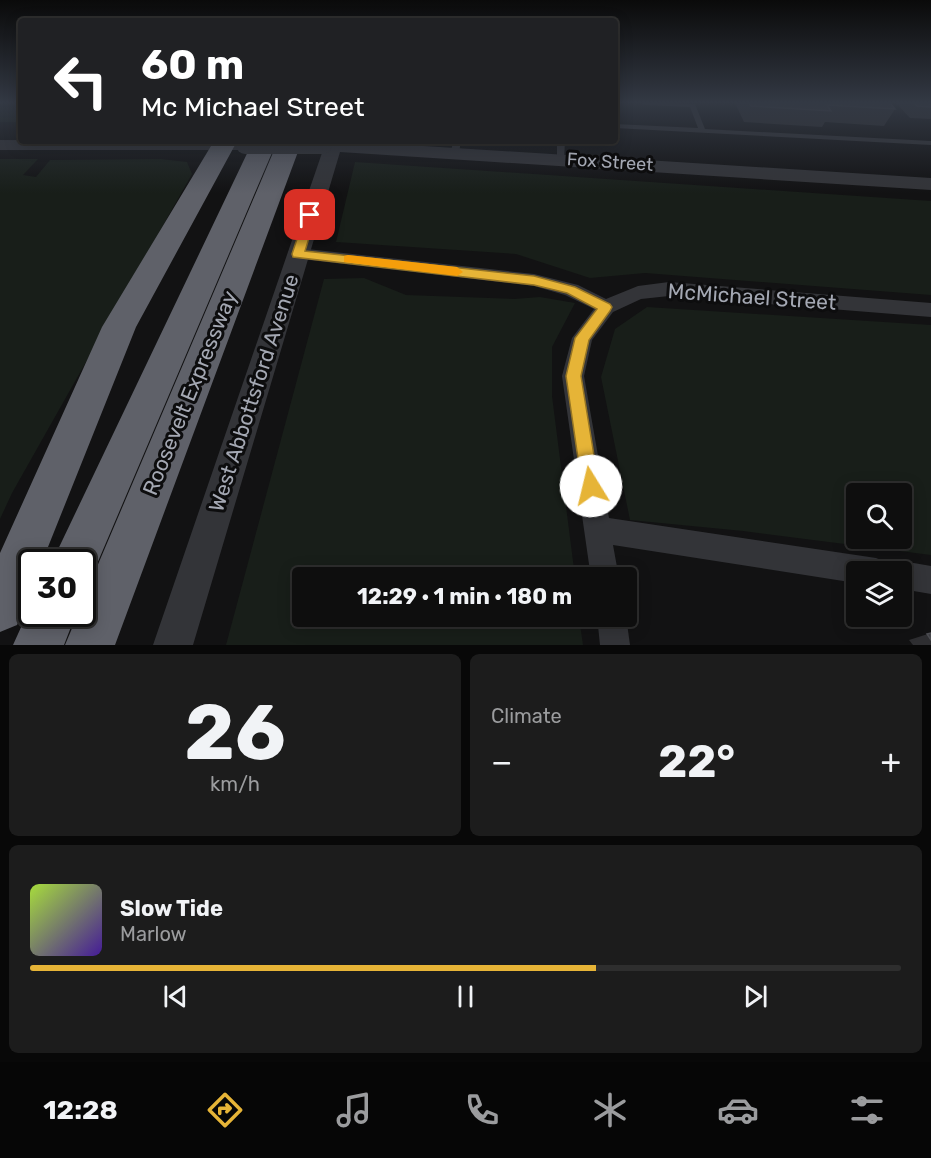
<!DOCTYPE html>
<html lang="en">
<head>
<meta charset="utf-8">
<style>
	:root { --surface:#0e0e0e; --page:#1c1c1c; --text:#f1f3f6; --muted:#9b9c9e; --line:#2e2e2e; --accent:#e6b437 }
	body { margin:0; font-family:Rubik,sans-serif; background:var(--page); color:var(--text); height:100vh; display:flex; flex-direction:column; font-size:22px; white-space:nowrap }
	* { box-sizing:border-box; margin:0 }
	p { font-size:20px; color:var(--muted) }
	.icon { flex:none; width:33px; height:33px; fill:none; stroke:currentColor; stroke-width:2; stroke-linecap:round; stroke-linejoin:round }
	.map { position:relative; height:645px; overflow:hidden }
	.side { display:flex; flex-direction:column; gap:9px; padding:9px; background:#080808; flex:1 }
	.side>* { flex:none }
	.guide { position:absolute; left:18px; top:18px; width:600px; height:126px; border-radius:6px; box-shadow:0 3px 15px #0003,0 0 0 2px var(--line); background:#202124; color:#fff; overflow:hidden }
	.tools { position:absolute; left:846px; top:483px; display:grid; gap:12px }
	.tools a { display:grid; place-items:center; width:66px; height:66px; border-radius:6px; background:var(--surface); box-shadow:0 3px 15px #0003,0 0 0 2px var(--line); font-size:30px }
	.speed { position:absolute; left:18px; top:549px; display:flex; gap:12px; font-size:30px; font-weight:700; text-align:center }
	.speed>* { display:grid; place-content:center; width:78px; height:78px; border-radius:50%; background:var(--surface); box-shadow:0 3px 15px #0003,0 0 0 2px var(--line); line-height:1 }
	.speed .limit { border:3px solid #111; border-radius:9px; background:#fff; color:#111 }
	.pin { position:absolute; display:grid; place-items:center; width:51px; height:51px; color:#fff; margin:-26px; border-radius:12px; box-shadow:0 3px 9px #0006 }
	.me { position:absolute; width:66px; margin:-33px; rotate:351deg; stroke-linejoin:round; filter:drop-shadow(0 0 4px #0008) }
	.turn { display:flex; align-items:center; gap:21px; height:126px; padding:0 24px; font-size:27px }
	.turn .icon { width:78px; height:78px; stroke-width:2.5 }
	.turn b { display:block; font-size:42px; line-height:51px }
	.big { font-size:45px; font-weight:700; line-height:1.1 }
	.side .tile { flex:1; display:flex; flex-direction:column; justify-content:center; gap:9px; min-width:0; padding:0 21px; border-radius:9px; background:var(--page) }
	.side .dial { align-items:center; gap:0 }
	.dial b { font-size:78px; line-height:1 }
	.song { display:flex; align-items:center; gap:18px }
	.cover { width:72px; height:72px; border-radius:9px; background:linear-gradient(135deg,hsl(80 70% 55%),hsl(260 70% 35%)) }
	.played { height:6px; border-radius:3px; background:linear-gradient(90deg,var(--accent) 65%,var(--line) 65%) }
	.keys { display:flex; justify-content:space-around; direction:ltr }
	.heat { display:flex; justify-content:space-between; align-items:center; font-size:33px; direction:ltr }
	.side .tiles { flex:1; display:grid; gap:9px; grid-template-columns:1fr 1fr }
	.tile:last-child { grid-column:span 2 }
	.trip { position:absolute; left:292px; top:567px; width:345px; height:60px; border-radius:6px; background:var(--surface); box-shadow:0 3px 15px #0003,0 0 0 2px var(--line); font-weight:700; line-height:60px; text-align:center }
	.tabs { display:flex; height:96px; justify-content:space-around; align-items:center; background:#060606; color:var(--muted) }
	.tabs .icon { width:42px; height:42px }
	.tabs .active { color:var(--accent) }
	.tabs b { font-size:27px; color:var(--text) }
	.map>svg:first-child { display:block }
</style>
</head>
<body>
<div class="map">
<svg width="931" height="645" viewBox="0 0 931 645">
	<rect width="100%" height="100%" fill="#121213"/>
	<g fill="#181e19" fill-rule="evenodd">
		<rect x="0" y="103" width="21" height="19"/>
		<path d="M0 159H38L23 175 36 177 50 160 160 159 187 162 192 174 12 493 0 519Z"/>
		<path d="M355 162 931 201V295L645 273 590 278 516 254 336 242Z"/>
		<path d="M364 278 406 295 514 299 540 297 575 303 552 347V396L575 577 303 578V616L579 617 583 645H226L324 279Z"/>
		<path d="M647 307 931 325V555L743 531 630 520 601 377 615 329ZM856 494H902V538H856Z"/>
	</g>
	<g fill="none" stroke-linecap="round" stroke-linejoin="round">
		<g fill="#333438" fill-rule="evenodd">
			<path d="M642 103 695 104 705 129 931 141V145L615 128V124L698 128 690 107 645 105Z"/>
			<path d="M453 141H461L459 152 455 154 451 152Z"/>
			<path d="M557 141H565L564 161 557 159Z"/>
		</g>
		<g fill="#333438" fill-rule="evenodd">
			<path d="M298 248 534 274 578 285 606 299 638 286 669 282 931 303V317L669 296 641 299 613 312 592 340 584 376 609 518 876 558 886 562 890 571 892 565 902 561 931 566V594L902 589V572H856V583L613 545 619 578H591L562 376 572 338 594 309 565 295 534 286 292 258 289 254 292 250Z"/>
			<path d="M597 616H626L630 645H600Z"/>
		</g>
		<g fill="#333438" fill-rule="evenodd">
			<path d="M0 140 251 141 254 145 251 149 245 150H0Z"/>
			<path d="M317 141H345L931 178V190L340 152 193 645H153L323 150 317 149 314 145Z"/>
		</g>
		<g fill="#5f6169" fill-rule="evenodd">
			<path d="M214 141H232L235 145 136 327 42 562H32V590L17 625 0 632V553L102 327Z"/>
			<path d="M253 141H277L91 578 82 582V562H52Z"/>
			<path d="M278 141H302L115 645H65L78 614H82V602Z"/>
			<path d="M32 603V614H76L64 645H13Z"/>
		</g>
		<path stroke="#333438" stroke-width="18" d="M245 145H323"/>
	</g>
	<g fill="#2e2e31">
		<path d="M735 103H890L895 109 884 126 825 122 822 127 744 122Z"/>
		<path d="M896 103H931V119L910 118Z"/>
		<path d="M931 633V645H913L909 640Z"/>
	</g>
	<g fill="#3b3b3f" stroke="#4b4c51" stroke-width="1.5">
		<path d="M749 103H890L895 109 827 105 831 111 751 106Z"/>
		<path d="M914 103H931V107L917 106Z"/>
		<path d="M931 633V640L927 634Z"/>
	</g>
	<linearGradient id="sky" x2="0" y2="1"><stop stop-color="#0a0a0a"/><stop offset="0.53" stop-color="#333944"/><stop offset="1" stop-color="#333944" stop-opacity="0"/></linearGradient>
	<rect width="931" height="193" fill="url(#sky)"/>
	<path fill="#e6b437" stroke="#967524" stroke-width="1.5" d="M310 211 316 215 305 251 534 276 575 287 610 304 612 307 610 311 589 340 581 376 599 486 597 492 591 494 584 492 582 486 566 376 575 338 597 309 567 293 534 285 293 257 292 254 305 215Z"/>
	<path fill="#f59e0b" d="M348 255 457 267 463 272 457 276 344 262V256Z"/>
	<g text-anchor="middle" stroke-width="6" stroke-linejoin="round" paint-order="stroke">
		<g font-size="18" fill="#a4a8b3" stroke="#0d0d0e">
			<text transform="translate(610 162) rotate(4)" y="6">Fox Street</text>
		</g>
		<g font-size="21" fill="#a4a8b3" stroke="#0d0d0e">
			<text transform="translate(752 297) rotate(4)" y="7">McMichael Street</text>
			<text transform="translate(190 393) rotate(-68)" y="7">Roosevelt Expressway</text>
			<text transform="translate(254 393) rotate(-72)" y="7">West Abbottsford Avenue</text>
		</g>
	</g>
</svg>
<div class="tools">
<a><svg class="icon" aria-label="search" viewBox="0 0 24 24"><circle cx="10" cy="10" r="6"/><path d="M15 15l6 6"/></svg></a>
<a><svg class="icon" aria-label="layers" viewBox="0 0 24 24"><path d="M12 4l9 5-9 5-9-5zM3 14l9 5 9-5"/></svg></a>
</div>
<div class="speed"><div class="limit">30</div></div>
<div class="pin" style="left:310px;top:215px;background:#d93025"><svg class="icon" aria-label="arrive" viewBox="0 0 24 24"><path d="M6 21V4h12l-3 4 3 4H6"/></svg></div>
<svg class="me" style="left:591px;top:486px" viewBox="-20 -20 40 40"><circle r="19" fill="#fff"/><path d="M0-13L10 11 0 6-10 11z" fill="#e6b437"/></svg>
<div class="trip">12:29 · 1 min · 180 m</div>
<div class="guide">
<div class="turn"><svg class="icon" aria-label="left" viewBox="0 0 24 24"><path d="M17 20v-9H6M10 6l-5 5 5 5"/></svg><div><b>60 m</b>Mc Michael Street</div></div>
</div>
</div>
<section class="side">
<div class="tiles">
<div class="tile dial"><b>26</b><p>km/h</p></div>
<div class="tile"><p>Climate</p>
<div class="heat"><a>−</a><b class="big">22°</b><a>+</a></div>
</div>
<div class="tile">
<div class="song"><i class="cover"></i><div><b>Slow Tide</b><p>Marlow</p></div></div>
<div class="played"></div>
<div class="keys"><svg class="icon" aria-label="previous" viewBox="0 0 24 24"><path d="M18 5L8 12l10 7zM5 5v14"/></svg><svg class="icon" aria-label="pause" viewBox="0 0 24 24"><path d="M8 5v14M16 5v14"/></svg><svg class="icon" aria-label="next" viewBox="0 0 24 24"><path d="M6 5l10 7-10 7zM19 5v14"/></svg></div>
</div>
</div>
</section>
<nav class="tabs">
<b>12:28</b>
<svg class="icon active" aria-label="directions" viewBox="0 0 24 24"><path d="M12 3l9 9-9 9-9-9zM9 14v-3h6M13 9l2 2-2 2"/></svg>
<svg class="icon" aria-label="music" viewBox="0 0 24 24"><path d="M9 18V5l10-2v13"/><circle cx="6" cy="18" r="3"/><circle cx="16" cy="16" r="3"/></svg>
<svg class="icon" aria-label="phone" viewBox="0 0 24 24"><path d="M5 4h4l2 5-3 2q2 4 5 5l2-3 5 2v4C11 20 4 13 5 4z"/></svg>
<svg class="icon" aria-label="climate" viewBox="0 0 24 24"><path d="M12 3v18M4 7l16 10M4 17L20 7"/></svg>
<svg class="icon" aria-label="car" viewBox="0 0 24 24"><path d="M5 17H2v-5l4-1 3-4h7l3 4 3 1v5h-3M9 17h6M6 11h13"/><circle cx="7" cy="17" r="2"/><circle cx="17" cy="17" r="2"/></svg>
<svg class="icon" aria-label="filters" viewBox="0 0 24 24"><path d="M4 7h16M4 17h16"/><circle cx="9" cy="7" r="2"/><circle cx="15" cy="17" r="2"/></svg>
</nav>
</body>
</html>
